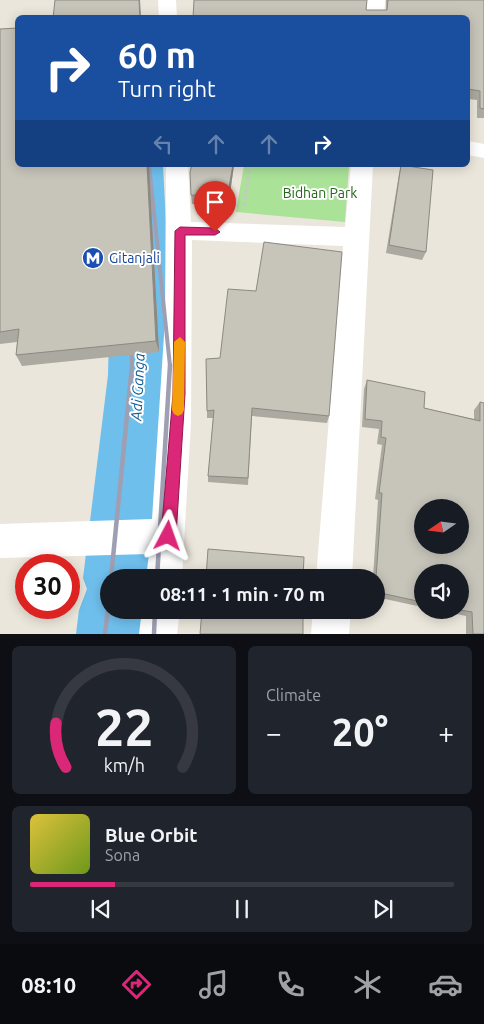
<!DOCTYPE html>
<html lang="en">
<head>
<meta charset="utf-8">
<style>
	:root { --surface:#171b24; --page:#20242c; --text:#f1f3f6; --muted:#9ea1a6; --line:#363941; --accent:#db2777 }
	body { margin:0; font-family:Ubuntu,sans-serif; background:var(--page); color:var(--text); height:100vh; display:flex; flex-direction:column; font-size:19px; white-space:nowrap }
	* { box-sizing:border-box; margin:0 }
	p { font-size:16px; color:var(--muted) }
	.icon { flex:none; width:28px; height:28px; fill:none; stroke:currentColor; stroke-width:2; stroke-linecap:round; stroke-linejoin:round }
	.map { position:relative; height:634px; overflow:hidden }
	.panel { display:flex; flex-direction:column; gap:12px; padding:12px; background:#0d0f14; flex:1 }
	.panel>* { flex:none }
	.hud { position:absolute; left:15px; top:15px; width:455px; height:152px; border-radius:8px; box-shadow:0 2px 12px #0003; background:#1a4fa0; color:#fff; overflow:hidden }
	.needle { width:32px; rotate:256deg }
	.buttons { position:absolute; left:414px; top:499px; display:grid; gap:10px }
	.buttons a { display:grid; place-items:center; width:55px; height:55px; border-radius:50%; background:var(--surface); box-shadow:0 2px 12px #0003; font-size:25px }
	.speed { position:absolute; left:15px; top:554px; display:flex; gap:10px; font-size:25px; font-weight:700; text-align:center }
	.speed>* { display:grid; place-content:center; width:65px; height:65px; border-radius:50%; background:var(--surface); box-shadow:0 2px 12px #0003; line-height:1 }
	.speed .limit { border:8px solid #d22; background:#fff; color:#111 }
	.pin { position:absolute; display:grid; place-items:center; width:42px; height:42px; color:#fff; margin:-51px -21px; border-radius:50% 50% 50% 0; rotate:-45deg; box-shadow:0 0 5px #0007 }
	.pin .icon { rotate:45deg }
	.me { position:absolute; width:55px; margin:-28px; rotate:4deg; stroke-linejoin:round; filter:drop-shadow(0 0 4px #0008) }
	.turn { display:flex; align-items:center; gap:18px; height:105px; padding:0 20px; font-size:22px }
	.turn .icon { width:65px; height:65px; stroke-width:2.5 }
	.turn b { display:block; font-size:35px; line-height:42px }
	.lanes { display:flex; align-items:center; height:48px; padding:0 20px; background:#0003; justify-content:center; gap:25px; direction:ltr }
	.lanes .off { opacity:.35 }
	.big { font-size:38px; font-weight:600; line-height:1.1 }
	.panel .widget { flex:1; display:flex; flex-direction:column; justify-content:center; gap:8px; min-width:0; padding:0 18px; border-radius:8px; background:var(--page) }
	.panel .dial { align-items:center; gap:0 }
	.dial svg { height:130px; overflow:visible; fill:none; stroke:var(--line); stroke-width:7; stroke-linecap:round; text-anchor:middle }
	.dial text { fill:var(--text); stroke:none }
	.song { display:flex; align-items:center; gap:15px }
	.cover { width:60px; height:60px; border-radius:8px; background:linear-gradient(135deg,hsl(50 70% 55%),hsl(80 70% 35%)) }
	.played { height:5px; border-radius:2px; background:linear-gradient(90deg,var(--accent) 20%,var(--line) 20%) }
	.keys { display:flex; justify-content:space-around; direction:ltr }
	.heat { display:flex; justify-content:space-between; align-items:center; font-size:28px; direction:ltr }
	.panel .tiles { flex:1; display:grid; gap:12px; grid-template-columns:1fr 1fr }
	.widget:last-child { grid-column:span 2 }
	.trip { position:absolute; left:100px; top:569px; width:285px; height:50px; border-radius:25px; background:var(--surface); box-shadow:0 2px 12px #0003; font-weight:600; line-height:50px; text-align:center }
	.dock { display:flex; height:80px; justify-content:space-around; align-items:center; background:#090b0e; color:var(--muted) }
	.dock .icon { width:35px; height:35px }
	.dock .active { color:var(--accent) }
	.dock b { font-size:22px; color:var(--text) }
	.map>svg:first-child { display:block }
</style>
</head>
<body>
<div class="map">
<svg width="484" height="634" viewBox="0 0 484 634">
	<rect width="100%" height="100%" fill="#ebe6db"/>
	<path fill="#aae298" d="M244 165H349L345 222 236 212Z"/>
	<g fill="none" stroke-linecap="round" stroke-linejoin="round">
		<path fill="#6fbfed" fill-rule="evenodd" d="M113 165H163L174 375 163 578H109V610H161L160 634H76L79 610 87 589 83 578 108 375Z"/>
		<path stroke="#c7c7c7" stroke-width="3" stroke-dasharray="4 2.5" stroke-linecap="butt" d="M244 206 250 165"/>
		<g fill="#fff" fill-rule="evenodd">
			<path d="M158 0H176L177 18H159Z"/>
			<path d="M367 0H385L384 18H366Z"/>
			<path d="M468 141 484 144V158L468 155Z"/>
			<path d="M166 165H188L191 222 345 227 351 165H373L352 578H316L343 246 192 240 191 423 182 578H146L149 554 0 558V524L152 519 165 320Z"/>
			<path d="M142 610H180L177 634H139Z"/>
			<path d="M313 610H351L349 634H311Z"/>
		</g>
		<g stroke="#9e9fb3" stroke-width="4">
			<path d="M149 165 170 366"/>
			<path d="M131 342 132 366"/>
		</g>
		<g stroke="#9e9fb3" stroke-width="4.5">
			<path d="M111 578 132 365"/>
			<path d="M157 578 170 365"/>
			<path d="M105 634 109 601"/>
			<path d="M154 634 155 610"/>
		</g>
	</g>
	<g fill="#aba9a0">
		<path d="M386 0H484V118H477V100L468 99V18L366 10H386Z"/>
		<path d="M0 29 18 165H149L159 352 22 366 16 355 17 342 0 344Z"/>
		<path d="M234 165 228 207 192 204 191 195Z"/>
		<path d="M401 165 426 252 422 260 386 253 399 174Z"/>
		<path d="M206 359 329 416 327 423 252 416 248 485 208 482V476L213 418H207V411Z"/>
		<path d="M367 380 424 408 474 419V410L480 402 484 634H466V616L438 610H460L422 572V607L376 597V578H373L378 500 375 499 382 445 377 444 379 429 362 427 364 389Z"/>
	</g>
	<g fill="#8b8982">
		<path d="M139 0H140L141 18H140Z"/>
		<path d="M147 165H149L159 352 156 341Z"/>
		<path d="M233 165H234L228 207 227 198Z"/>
	</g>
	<g fill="#c7c4ba" stroke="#8b8982" fill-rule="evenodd">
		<path d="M55 0H139L140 18H53Z"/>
		<path d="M194 0H367L366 10H387L388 0H484V109L480 108V91L468 89V18H193Z"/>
		<path d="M18 28V165H147L156 341 16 355 19 329 0 332V29Z"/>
		<path d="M192 165H233L227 198 191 195 190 172Z"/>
		<path d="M401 165 433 170 426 252 389 245Z"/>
		<path d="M264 242 342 252 329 416 252 408 248 478 208 476 214 410 207 411 206 359 220 358 228 289 256 291Z"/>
		<path d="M367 380 425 392 424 408 480 421V402L484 403V634H473L472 612 460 610V572H422V602L376 592V578L382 493H379L386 438 381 437 382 421 365 419ZM422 508H460V545H422Z"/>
		<path d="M208 549 304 557 303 578H206Z"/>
		<path d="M202 610H303V634H200Z"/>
	</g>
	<path fill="#db2777" stroke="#8e194d" d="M180 227 215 228 220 232 215 235H185V394L176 536 174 541 168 543 163 541 161 536 173 394 175 231Z"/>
	<path fill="#f59e0b" d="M180 337 185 342 184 410 182 414 178 416 174 414 172 410 174 342Z"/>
	<defs>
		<g id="metro-disc" transform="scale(1.125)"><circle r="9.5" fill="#1a4fb4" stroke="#fff"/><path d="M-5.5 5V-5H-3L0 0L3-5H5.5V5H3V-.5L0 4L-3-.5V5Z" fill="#fff"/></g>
	</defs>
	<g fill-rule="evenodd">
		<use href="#metro-disc" x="93" y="258"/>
	</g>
	<g text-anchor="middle" stroke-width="4" stroke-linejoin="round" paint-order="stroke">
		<g font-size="14" fill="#23651b" stroke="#fff">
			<text x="320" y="198">Bidhan Park</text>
		</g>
		<g font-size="14" fill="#164399" stroke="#fff" text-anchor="start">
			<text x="109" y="263">Gitanjali</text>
		</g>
		<g font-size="15" font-style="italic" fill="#0f5c98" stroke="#fff">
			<text transform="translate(138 387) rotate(-87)" y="5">Adi Ganga</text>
		</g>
	</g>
</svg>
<div class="buttons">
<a><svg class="needle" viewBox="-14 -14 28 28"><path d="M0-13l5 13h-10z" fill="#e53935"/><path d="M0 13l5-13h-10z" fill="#9ea1a6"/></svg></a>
<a><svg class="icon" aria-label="sound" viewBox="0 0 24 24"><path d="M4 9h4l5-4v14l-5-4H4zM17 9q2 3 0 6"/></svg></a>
</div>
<div class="speed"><div class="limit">30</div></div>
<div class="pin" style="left:215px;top:232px;background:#d93025"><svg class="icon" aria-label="arrive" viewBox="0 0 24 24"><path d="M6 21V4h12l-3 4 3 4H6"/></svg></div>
<svg class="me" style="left:168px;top:536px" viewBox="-20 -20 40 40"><path d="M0-17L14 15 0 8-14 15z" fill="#db2777" stroke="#fff" stroke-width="4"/></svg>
<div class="trip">08:11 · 1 min · 70 m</div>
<div class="hud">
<div class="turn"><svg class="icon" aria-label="right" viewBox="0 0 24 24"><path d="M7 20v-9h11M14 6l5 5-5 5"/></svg><div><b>60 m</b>Turn right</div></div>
<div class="lanes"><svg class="icon off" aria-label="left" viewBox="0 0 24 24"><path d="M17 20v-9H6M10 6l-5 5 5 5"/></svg><svg class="icon off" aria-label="ahead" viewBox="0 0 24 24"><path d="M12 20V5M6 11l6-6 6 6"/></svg><svg class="icon off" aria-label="ahead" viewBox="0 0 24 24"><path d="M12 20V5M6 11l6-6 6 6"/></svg><svg class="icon" aria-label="right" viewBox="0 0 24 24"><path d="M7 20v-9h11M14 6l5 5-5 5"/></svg></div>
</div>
</div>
<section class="panel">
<div class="tiles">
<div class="widget dial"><svg viewBox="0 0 100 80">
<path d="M14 69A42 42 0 1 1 86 69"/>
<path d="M14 69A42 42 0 0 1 8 42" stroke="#db2777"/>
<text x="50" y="56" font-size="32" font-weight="700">22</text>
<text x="50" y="72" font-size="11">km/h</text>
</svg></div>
<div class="widget"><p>Climate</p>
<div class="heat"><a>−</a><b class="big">20°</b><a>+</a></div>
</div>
<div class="widget">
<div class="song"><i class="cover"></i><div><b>Blue Orbit</b><p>Sona</p></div></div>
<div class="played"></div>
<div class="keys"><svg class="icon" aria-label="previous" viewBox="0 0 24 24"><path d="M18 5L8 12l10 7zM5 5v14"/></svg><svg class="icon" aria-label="pause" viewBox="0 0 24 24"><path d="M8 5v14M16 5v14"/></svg><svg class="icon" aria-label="next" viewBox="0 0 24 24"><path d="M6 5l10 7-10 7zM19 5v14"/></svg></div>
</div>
</div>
</section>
<nav class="dock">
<b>08:10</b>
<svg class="icon active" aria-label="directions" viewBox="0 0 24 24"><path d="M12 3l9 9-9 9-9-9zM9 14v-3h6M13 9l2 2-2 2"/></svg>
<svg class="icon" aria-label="music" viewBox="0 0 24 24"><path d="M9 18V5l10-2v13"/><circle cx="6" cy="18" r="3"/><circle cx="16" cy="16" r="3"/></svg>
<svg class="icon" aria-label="phone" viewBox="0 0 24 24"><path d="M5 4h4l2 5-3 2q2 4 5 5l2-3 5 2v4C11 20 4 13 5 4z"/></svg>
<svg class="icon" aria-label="climate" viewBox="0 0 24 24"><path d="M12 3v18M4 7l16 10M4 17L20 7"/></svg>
<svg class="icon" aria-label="car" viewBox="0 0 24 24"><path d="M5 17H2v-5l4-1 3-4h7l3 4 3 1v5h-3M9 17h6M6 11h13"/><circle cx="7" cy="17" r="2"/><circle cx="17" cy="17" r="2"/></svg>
</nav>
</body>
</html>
